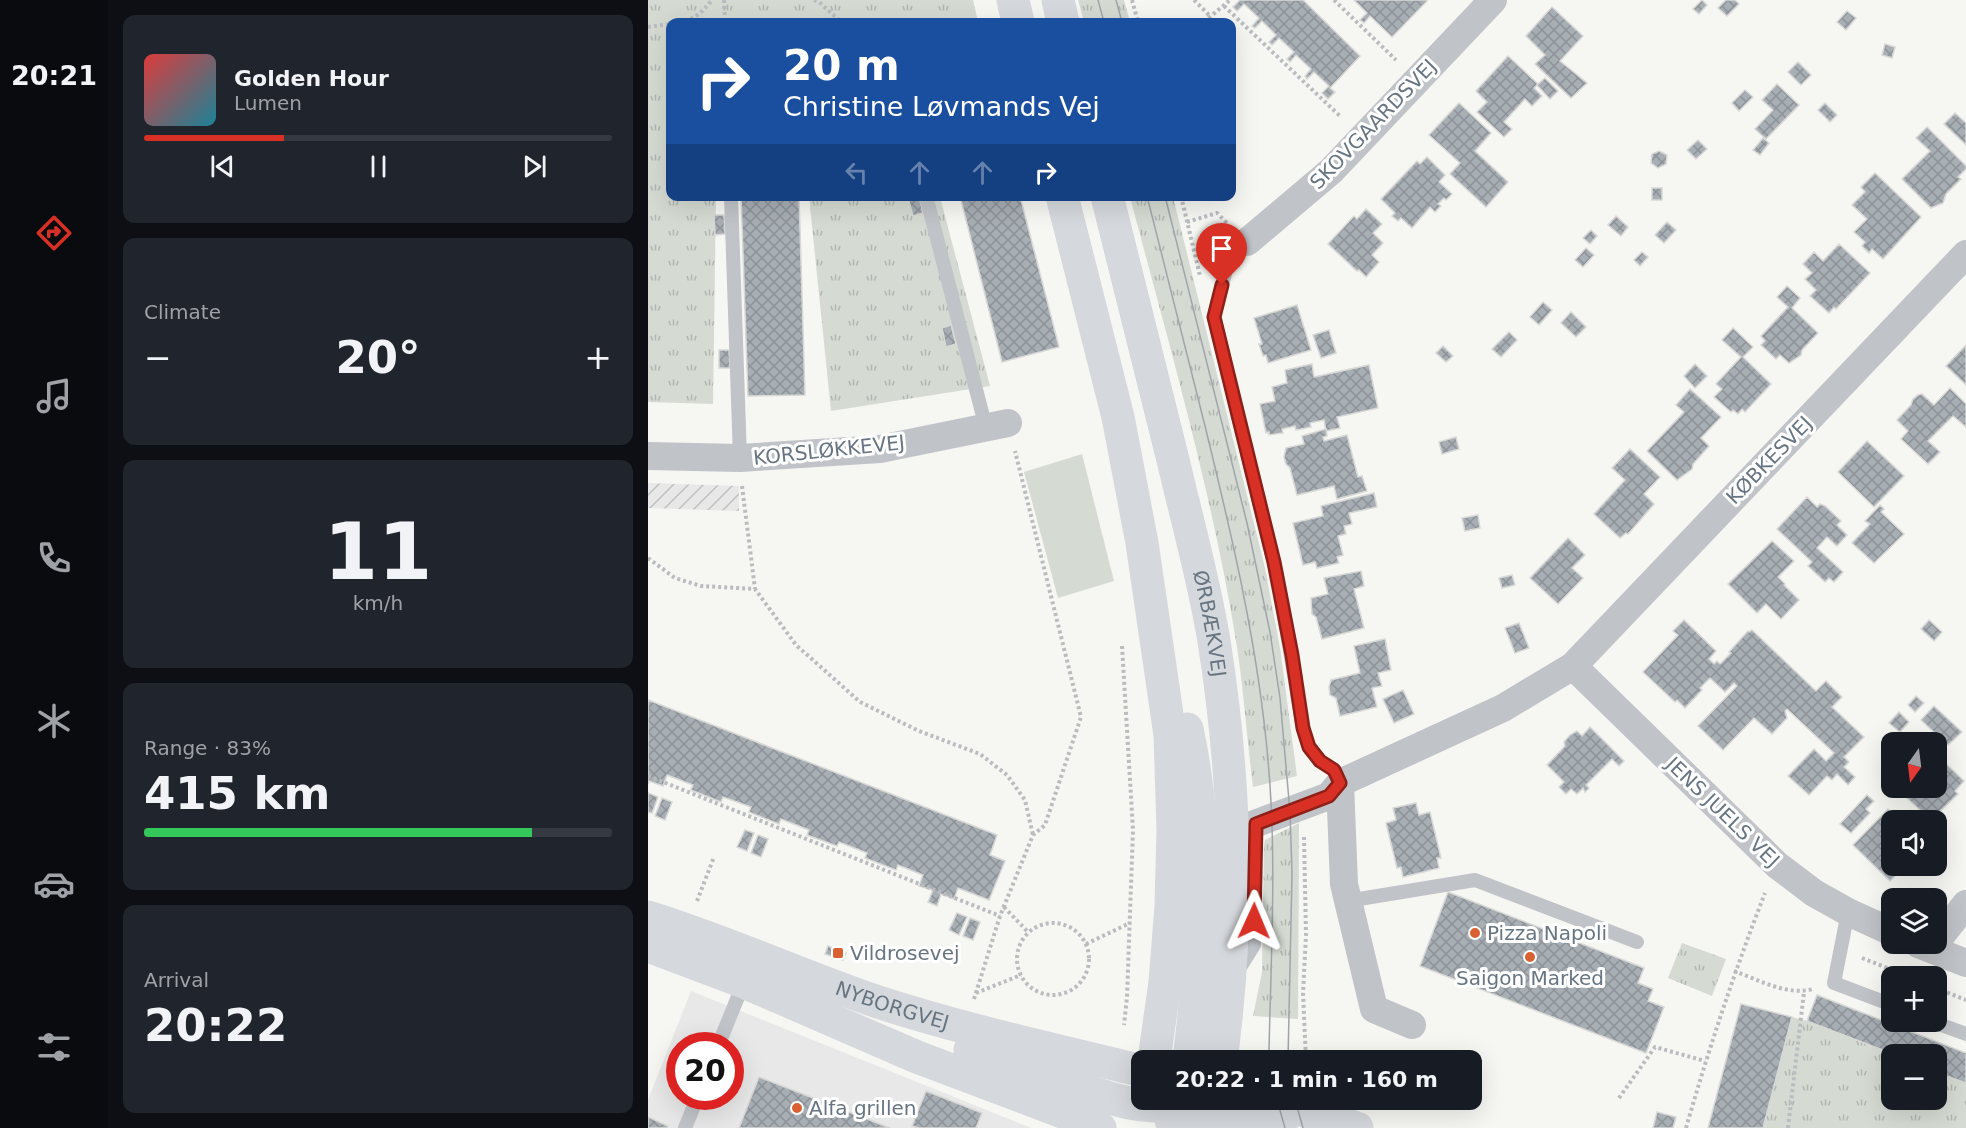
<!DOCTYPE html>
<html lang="en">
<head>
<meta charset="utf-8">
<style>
	:root { --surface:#171b24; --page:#20242c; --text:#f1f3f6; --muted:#9ea1a6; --line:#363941; --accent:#d93025 }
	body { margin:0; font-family:"DejaVu Sans",sans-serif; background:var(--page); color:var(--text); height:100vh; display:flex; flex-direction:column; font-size:22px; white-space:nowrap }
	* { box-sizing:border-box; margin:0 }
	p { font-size:20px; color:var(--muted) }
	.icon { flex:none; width:33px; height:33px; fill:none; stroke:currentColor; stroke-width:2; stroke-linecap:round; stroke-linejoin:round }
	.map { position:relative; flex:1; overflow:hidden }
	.side { display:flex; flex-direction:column; gap:15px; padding:15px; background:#0d0f14; width:540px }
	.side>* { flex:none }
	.banner { position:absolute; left:18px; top:18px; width:570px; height:183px; border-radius:12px; box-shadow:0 6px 24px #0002; background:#1a4fa0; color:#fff; overflow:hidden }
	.needle { width:39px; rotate:194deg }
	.fabs { position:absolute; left:1233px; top:732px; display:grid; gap:12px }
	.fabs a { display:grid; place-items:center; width:66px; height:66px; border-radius:12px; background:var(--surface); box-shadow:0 6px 24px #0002; font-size:30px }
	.speed { position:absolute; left:18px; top:1032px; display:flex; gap:12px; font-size:30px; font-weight:700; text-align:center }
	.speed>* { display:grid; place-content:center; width:78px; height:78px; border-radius:50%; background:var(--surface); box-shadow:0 6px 24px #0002; line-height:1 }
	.speed .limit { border:9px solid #d22; background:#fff; color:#111 }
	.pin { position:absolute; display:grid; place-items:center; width:51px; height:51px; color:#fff; margin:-62px -26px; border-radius:50% 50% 50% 0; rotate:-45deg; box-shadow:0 0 6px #0007 }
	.pin .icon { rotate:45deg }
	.me { position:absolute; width:66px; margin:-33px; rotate:1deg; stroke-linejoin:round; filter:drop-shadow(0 0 4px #0008) }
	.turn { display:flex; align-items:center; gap:21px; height:126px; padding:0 18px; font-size:27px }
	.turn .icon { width:78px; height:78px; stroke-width:2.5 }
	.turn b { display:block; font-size:42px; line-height:51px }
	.lanes { display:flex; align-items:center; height:57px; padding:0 18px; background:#0003; justify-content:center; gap:30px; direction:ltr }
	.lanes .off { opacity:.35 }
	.big { font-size:45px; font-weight:600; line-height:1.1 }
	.side .widget { flex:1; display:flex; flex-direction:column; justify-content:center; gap:9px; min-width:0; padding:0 21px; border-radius:12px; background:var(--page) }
	.side .dial { align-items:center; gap:0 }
	.dial b { font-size:78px; line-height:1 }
	.song { display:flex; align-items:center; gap:18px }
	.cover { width:72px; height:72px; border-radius:9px; background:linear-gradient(135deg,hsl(0 70% 55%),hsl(190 70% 35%)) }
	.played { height:6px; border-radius:3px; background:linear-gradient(90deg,var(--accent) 30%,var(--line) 30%) }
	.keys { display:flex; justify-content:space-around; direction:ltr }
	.heat { display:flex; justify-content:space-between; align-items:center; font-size:33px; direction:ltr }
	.charge { height:9px; border-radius:4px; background:linear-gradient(90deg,#34c759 83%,var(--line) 0) }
	.trip { position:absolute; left:483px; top:1050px; width:351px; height:60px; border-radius:12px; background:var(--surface); box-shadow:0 6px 24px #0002; font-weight:600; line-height:60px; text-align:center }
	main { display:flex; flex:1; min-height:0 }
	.menu { display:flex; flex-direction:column; width:108px; justify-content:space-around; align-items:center; background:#090b0e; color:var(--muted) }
	.menu .icon { width:42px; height:42px }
	.menu .selected { color:var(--accent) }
	.menu b { font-size:27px; color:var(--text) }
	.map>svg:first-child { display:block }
</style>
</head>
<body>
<main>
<nav class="menu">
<b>20:21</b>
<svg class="icon selected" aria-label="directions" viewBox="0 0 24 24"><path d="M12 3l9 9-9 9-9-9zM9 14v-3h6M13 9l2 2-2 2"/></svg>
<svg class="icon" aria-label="music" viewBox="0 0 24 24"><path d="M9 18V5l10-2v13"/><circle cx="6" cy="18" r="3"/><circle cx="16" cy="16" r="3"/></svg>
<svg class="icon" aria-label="phone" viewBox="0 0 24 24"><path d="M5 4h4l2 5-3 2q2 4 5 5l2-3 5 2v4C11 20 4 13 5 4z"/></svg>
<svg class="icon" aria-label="climate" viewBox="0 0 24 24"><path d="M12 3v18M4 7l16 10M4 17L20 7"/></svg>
<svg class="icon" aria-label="car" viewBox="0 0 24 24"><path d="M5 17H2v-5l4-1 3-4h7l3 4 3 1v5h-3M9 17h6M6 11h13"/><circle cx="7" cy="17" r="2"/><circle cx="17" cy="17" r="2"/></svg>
<svg class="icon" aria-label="filters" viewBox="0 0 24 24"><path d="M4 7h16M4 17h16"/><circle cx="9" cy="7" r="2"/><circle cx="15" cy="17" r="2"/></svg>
</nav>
<section class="side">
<div class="widget">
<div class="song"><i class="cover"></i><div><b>Golden Hour</b><p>Lumen</p></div></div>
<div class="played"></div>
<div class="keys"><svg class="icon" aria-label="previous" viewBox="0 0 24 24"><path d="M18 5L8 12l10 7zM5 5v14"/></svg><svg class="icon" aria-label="pause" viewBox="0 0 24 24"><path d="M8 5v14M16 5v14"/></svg><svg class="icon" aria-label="next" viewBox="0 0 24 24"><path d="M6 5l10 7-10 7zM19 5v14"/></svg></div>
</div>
<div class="widget"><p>Climate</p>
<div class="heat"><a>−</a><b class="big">20°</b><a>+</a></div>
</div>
<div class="widget dial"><b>11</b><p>km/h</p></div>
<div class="widget"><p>Range · 83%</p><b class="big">415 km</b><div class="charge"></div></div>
<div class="widget"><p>Arrival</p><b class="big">20:22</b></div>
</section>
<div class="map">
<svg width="1318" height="1128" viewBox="0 0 1318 1128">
	<defs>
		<pattern id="industrial-furrows" width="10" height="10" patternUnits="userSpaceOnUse" patternTransform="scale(1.5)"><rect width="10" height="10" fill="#e7e8e7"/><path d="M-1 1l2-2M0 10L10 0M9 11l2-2" fill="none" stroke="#bfc1c1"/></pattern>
		<pattern id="grass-tufts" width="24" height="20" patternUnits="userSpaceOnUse" patternTransform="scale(1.5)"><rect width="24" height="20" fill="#d5dbd3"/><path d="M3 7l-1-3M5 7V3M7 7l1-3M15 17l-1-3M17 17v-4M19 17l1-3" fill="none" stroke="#b1b6b1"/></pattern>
		<pattern id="building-cross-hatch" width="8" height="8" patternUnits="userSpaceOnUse" patternTransform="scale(1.5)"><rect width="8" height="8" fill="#a7aeb4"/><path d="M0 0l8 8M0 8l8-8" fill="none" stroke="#8c9298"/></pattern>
	</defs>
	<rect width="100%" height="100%" fill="#f6f6f3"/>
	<path fill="#e7e8e7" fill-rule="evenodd" d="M43 991 383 1128H0V1100ZM32 1046H82V1096H32Z"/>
	<path fill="url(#industrial-furrows)" d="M0 483 91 486V511L0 508Z"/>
	<g fill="url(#grass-tufts)">
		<path d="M0 0H325L330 22H22V196L68 197 65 404 0 402Z"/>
		<path d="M430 0H476L482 22H436Z"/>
		<path d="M161 197H292L342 386 183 411Z"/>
		<path d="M482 197H525L617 568 632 648 649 776 605 787C599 740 596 693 589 647 565 495 521 345 482 197Z"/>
		<path d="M651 823 650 1019 605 1016 614 972 616 845 617 840Z"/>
		<path d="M1034 943 1078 959 1064 996 1020 978Z"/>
		<path d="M1144 1017 1159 1021 1245 1054 1244 1100H1288L1289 1072 1318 1083V1128H1115Z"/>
	</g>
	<path fill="#d5dbd3" d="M434 454 466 581 410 598 376 472Z"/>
	<g fill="url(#building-cross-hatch)" stroke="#d8d8d6" stroke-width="1.5">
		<path d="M592 0H655L712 56 682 88 687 92 680 99 674 93 681 86 666 72 659 79 657 76 663 69 648 55 642 62 639 59 646 52 631 38 624 45 621 42 628 35 614 21 607 28 604 26 611 18 596 4 589 11 585 7Z"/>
		<path d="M706 0H779V1L744 37 722 16 716 23 712 20 719 13Z"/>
		<path d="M1054 0 1059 5 1051 14 1045 9Z"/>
		<path d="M1078 0H1087L1091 4 1079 16 1070 8Z"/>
		<path d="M904 7 935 36 912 61 939 83 923 98 887 64 897 55 878 36Z"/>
		<path d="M1199 11 1208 18 1198 30 1189 22Z"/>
		<path d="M1237 44 1247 47 1244 58 1234 55Z"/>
		<path d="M860 56 890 84 886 88 894 96 884 106 877 99 856 122 864 129 856 137 829 112 839 102 828 91Z"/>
		<path d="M1150 62 1163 75 1153 85 1140 72Z"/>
		<path d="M897 78 910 91 902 99 889 85Z"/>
		<path d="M1129 84 1151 105 1118 139 1107 129 1125 110 1114 100Z"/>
		<path d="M1097 90 1105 97 1091 111 1084 103Z"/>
		<path d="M811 103 843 133 827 151 860 182 838 207 802 174 812 163 781 135Z"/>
		<path d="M1177 103 1189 115 1182 122 1170 110Z"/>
		<path d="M1307 113 1318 123V145L1296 124Z"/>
		<path d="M1279 127 1318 166V169L1310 177 1313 179 1298 194 1295 203 1283 208 1254 179 1282 151 1268 138Z"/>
		<path d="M1115 138 1121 143 1112 155 1105 150Z"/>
		<path d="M1050 140 1059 149 1048 159 1039 150Z"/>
		<path d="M1011 151 1019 155 1018 164 1010 168 1003 163 1004 154Z"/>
		<path d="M779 157 797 175 791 182 804 194 798 200 796 198 790 204 793 206 787 212 782 207 764 228 753 218 750 221 744 216 747 213 733 199 769 161 772 164Z"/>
		<path d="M1227 173 1273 217 1235 259 1224 249 1221 253 1214 246 1217 242 1206 232 1219 219 1204 205 1217 192 1213 187Z"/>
		<rect x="1004" y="188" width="10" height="12"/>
		<path d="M93 196H151L157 395 100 396Z"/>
		<path d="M271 196 275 213 265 216 260 198Z"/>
		<path d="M312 196H372L411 347 354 362Z"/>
		<path d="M718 209 734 224 725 233 735 243 724 255 731 262 718 277 711 270 709 271 680 244 706 216 709 219Z"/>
		<path d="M66 215H76L77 234 67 235Z"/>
		<path d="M968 216 980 227 973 236 960 225Z"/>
		<path d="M1019 222 1028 230 1016 243 1007 235Z"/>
		<path d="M943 230 949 236 942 244 935 238Z"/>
		<path d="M1191 244 1222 273 1188 309 1186 307 1181 313 1162 296 1168 290 1157 279 1164 273 1155 264 1166 252 1175 261Z"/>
		<path d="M938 248 946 255 935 267 927 260Z"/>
		<path d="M994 252 1000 257 992 266 986 260Z"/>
		<path d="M1139 286 1152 298 1144 308 1170 333 1154 350 1153 355 1141 363 1132 355 1128 359 1113 345 1117 341 1113 336 1140 307 1129 297Z"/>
		<path d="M895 302 904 310 891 325 882 317Z"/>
		<path d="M649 305 663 350 620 363 618 355 615 356 611 344H614L606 318Z"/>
		<path d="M923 312 938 327 928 337 913 323Z"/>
		<path d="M303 325 308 344 298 347 294 328Z"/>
		<path d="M1085 328 1105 347 1095 357 1123 384 1097 412 1094 409 1090 414 1085 410 1083 412 1066 397 1074 389 1068 384 1093 357 1074 340Z"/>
		<path d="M681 330 688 353 673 358 665 335Z"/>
		<path d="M861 332 869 340 853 357 844 349Z"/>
		<path d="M1318 345V385L1298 366Z"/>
		<path d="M795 346 805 356 798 362 788 353Z"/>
		<path d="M71 350H81L82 368H71Z"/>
		<path d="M664 364 666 377 721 365 730 408 689 417 692 428 678 431 676 420 662 423 663 427 648 430 647 426 634 429 635 433 621 435V432L618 433 612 404 627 401 624 387 639 383 637 370Z"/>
		<path d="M1047 364 1059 376 1047 388 1036 376Z"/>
		<path d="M1302 388 1318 404V427L1305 416 1280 441 1292 452 1280 464 1253 439 1260 431 1249 420 1263 405 1265 399 1270 395 1274 394 1286 405Z"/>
		<path d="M1042 389 1073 417 1053 438 1061 446 1045 464 1044 469 1029 480 999 451 1036 412 1028 405Z"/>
		<path d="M678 429 679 436 675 437 676 441 699 435 710 477 714 476 719 491 689 499 686 486 649 495 642 468 638 464 636 457 638 448 656 444 654 436Z"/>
		<path d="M808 437 811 449 794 454 791 442Z"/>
		<path d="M1219 441 1256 476 1226 507 1190 472Z"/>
		<path d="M982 449 1012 477 996 494 1006 504 980 534 978 533 972 538 946 514 977 480 964 468Z"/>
		<path d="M726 493 729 507 701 513 704 524 696 526 698 534 690 536 695 555 689 557 691 563 669 568 667 562 655 565 645 523 675 516 673 506Z"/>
		<path d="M1159 497 1169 507 1172 504 1177 506 1193 521 1189 525 1199 535 1189 546 1179 537 1169 548 1195 572 1186 582 1181 578 1177 582 1160 566 1164 562 1129 529Z"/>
		<path d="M1232 505 1236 509 1233 512 1256 534 1226 563 1204 543 1222 524 1217 521Z"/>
		<path d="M830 515 832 528 817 531 814 518Z"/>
		<path d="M920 538 937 555 924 568 935 578 910 604 882 578Z"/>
		<path d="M1124 541 1146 561 1130 577 1137 584 1136 585 1151 600 1133 619 1118 604 1109 613 1080 584Z"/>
		<path d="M713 571 716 586 706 589 716 628 674 639 668 617 664 614 663 598 680 594 676 578Z"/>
		<path d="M864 575 867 585 854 588 851 578Z"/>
		<path d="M1036 620 1068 651 1061 659 1066 664 1069 661 1072 664 1083 653 1081 652 1100 631 1101 632 1104 630 1168 691 1178 681 1194 697 1184 707 1216 737 1196 757 1201 762 1196 767 1207 777 1200 785 1189 774 1184 780 1179 776 1161 795 1140 776 1166 749 1178 761 1186 753 1139 709 1137 711 1139 718 1124 734 1106 718 1075 750 1050 726 1089 686 1086 683 1077 692 1062 678 1052 688 1054 690 1037 708 1029 700 1027 702 995 672 1030 635 1025 631Z"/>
		<path d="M1281 620 1294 632 1286 641 1273 629Z"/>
		<path d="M871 623 881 648 867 653 857 628Z"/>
		<path d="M737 639 743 670 730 673 734 686 724 688 729 707 692 716 688 698 682 695 681 687 683 680 712 673 706 646Z"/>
		<path d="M755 690 766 714 746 723 735 699Z"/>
		<path d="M1268 696 1276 703 1267 712 1260 705Z"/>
		<path d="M0 700 349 835 342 855 357 861 341 900 310 888 306 899 293 894 289 906 280 902 285 890 271 886 275 875 250 865 248 870 217 858 219 853 191 842 189 846 159 835 161 830 133 819 131 824 101 812 103 807 75 797 73 802 43 790 45 785 19 775 15 786 1 781 0 784Z"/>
		<path d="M1286 706 1314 732 1300 745 1273 720Z"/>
		<path d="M1251 712 1261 722 1252 732 1241 723Z"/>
		<path d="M942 727 976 761 971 766 964 759 938 785 941 788 937 792 935 788 929 794 923 789 918 794 911 787 916 782 899 765 917 746 916 742 922 735 929 731 934 736Z"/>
		<path d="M1291 757 1316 781 1307 791 1310 794 1283 820 1248 788H1288V760Z"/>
		<path d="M0 793 10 797 4 813 0 812Z"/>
		<path d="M1219 795 1226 801 1218 809 1222 813 1203 833 1192 824Z"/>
		<path d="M14 798 24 802 17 820 7 816Z"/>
		<path d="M768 803 771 815 782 812 793 858H789L791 868 755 877 753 867 749 868 738 823 748 820 745 808Z"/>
		<path d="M1240 809 1252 820H1244V866H1257L1242 881 1205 845Z"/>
		<path d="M97 830 106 833 99 851 89 847Z"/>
		<path d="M110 835 120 839 113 857 103 853Z"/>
		<path d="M800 892 996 968 990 983 1005 989 1000 1001 1016 1007 998 1053 772 966Z"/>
		<path d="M309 913 319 917 311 935 301 930Z"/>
		<path d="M322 918 332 922 325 940 315 936Z"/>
		<path d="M180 946 198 953 195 960 177 954Z"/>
		<path d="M1169 995 1318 1053V1083L1288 1072V1054H1245L1159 1021Z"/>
		<path d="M1093 1004 1144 1017 1115 1128H1060Z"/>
		<path d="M111 1077 242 1128H91Z"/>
		<path d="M278 1091 334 1113 328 1128H271L264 1126Z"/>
		<path d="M1009 1112 1028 1117 1025 1128H1005Z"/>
		<path d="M0 1117 20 1126 19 1128H0Z"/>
	</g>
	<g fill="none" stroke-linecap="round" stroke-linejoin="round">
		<g stroke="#babcbf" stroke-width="4" stroke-dasharray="3 3" stroke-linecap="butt">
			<path d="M76 0 77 22"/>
			<path d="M166 0 171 2 193 22"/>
			<path d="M484 0 490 22"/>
			<path d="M546 0 562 16"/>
			<path d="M686 0 748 60"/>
			<path d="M576 6 693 117"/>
			<path d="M31 22C47 20 54 12 64 0"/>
			<path d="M556 22 582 0"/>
			<path d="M0 27 22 24"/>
			<path d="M533 196 552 276"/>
			<path d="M539 222 569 213 579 223"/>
			<path d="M94 486 107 589"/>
			<path d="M0 558 27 578 53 586 107 589 148 645 212 702 271 731 332 754 359 775 377 800 385 835"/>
			<path d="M474 646 485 830 479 997 476 1025"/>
			<path d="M0 776 352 916"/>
			<path d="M656 837 658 935 655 993 658 1060"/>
			<path d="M49 901 66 857"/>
			<path d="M356 907 380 932"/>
			<circle cx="405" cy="959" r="36"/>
			<path d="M438 944 482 923"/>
			<path d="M1214 958 1260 976"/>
			<path d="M1086 971C1111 980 1139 996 1165 989"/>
			<path d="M1288 988 1318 1000"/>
			<path d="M328 993 373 975"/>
			<path d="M326 999 352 916 385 835 397 825 433 717 367 451"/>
			<path d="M971 1098 1007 1047 1057 1061"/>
			<path d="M1038 1128C1061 1048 1087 970 1117 893"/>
			<path d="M1140 1128 1156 992"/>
		</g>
		<g stroke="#c0c3c7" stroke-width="14">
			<path d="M83 196 92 458"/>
			<path d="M278 196 338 428"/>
			<path d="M599 242 578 270 566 317 630 580 655 728 661 747 672 761 686 770 692 783"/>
			<path d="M699 901 827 880 989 942"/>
			<path d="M1200 912 1186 983 1244 1005"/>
			<path d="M591 969 606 945 607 824"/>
			<path d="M1285 1022 1318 1034"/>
			<path d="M70 1046 96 982"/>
			<path d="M37 1128 50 1096"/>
		</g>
		<g stroke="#c0c3c7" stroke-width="28">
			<path d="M599 242 683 171 845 0"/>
			<path d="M0 456 92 458 232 449 360 423"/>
			<path d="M925 666 1129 865 1166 893 1200 912 1244 932"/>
			<path d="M692 783 696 884 726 1009 764 1025"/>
			<path d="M585 832 681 796 692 783 855 708 925 666 1318 254"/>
			<path d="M1288 942 1318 904"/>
			<path d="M1270 944 1318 963"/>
		</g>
		<g stroke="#d5d8dc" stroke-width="33">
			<path d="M365 0 370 22"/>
			<path d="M410 0 415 22"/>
			<path d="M414 196 470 417 494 543 522 735 525 830 523 906 517 982 506 1060"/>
			<path id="s1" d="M459 196C481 284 503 372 525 460 539 520 556 580 566 641 588 780 592 921 573 1060"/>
			<path d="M539 729C563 838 554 951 541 1060"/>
			<path id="s2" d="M0 917C78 941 153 976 230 1002 316 1030 405 1049 494 1071"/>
			<path d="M0 946 96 982 269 1057 412 1111 452 1128"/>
			<path d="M322 1050C345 1057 369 1065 392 1073 442 1091 494 1118 548 1100"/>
			<path d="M610 1100 665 1113 709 1128"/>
			<path d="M523 1120C563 1112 594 1115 633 1128"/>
		</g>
		<g stroke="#9fa5ab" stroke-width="1.5">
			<path d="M450 0 456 22"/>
			<path d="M468 0 474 22"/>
			<path d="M499 196C518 273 538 349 557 426 584 536 610 646 620 760 629 857 623 953 621 1051L622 1060"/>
			<path d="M517 196 599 523 622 632 632 698 642 812 644 874 640 1060"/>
			<path d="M629 1100 637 1128"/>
			<path d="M647 1100 655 1128"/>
		</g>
	</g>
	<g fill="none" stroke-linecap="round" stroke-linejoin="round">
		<g stroke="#8d1f18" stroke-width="15">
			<path id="route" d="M574 285 566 317 626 562 644 655 655 728 661 747 672 761 686 770 692 783 681 796 608 824 606 921"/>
		</g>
		<use href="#route" stroke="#d93025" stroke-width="10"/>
	</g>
	<g fill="#d96131" stroke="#fff" stroke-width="2">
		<circle cx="827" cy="933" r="6"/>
		<rect x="184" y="947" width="12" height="12" rx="3"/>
		<circle cx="882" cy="957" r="6"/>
		<circle cx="149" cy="1108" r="6"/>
	</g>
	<g text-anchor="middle" stroke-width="6" stroke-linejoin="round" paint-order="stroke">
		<g font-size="20" fill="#677582" stroke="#fff">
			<text transform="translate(725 124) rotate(-46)" y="7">SKOVGAARDSVEJ</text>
			<text transform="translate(181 450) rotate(-6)" y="7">KORSLØKKEVEJ</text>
			<text transform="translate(1121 460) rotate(-46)" y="7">KØBKESVEJ</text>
			<text dy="7" stroke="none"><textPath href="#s1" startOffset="440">ØRBÆKVEJ</textPath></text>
			<text transform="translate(1075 812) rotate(44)" y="7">JENS JUELS VEJ</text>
			<text dy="7" stroke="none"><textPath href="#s2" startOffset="260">NYBORGVEJ</textPath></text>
		</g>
		<g font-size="20" fill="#677582" stroke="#fff" text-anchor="start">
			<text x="839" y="940">Pizza Napoli</text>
			<text x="202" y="960">Vildrosevej</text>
			<text x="882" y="985" text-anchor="middle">Saigon Marked</text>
			<text x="161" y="1115">Alfa grillen</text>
		</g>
	</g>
</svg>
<div class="fabs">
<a><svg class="needle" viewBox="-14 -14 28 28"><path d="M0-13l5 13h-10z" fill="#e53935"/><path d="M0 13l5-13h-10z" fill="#9ea1a6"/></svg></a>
<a><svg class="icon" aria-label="sound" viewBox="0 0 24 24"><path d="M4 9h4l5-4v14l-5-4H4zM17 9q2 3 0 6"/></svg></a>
<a><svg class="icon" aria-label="layers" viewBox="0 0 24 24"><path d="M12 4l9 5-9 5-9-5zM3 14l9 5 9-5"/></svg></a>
<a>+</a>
<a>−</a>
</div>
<div class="speed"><div class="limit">20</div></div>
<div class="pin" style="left:574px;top:285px;background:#d93025"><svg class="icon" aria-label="arrive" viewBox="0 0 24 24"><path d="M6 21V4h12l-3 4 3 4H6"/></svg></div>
<svg class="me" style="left:606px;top:921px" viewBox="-20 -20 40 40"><path d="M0-17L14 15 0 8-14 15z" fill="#d93025" stroke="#fff" stroke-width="4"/></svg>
<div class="trip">20:22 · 1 min · 160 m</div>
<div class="banner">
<div class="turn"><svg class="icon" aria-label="right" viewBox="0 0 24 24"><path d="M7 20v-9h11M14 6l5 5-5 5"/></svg><div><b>20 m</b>Christine Løvmands Vej</div></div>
<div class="lanes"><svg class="icon off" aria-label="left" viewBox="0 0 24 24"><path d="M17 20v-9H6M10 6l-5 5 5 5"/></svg><svg class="icon off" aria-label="ahead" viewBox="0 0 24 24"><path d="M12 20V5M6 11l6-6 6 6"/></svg><svg class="icon off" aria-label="ahead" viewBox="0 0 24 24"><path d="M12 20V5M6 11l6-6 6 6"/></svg><svg class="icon" aria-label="right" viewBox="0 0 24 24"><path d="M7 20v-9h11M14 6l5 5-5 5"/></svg></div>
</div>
</div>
</main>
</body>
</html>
